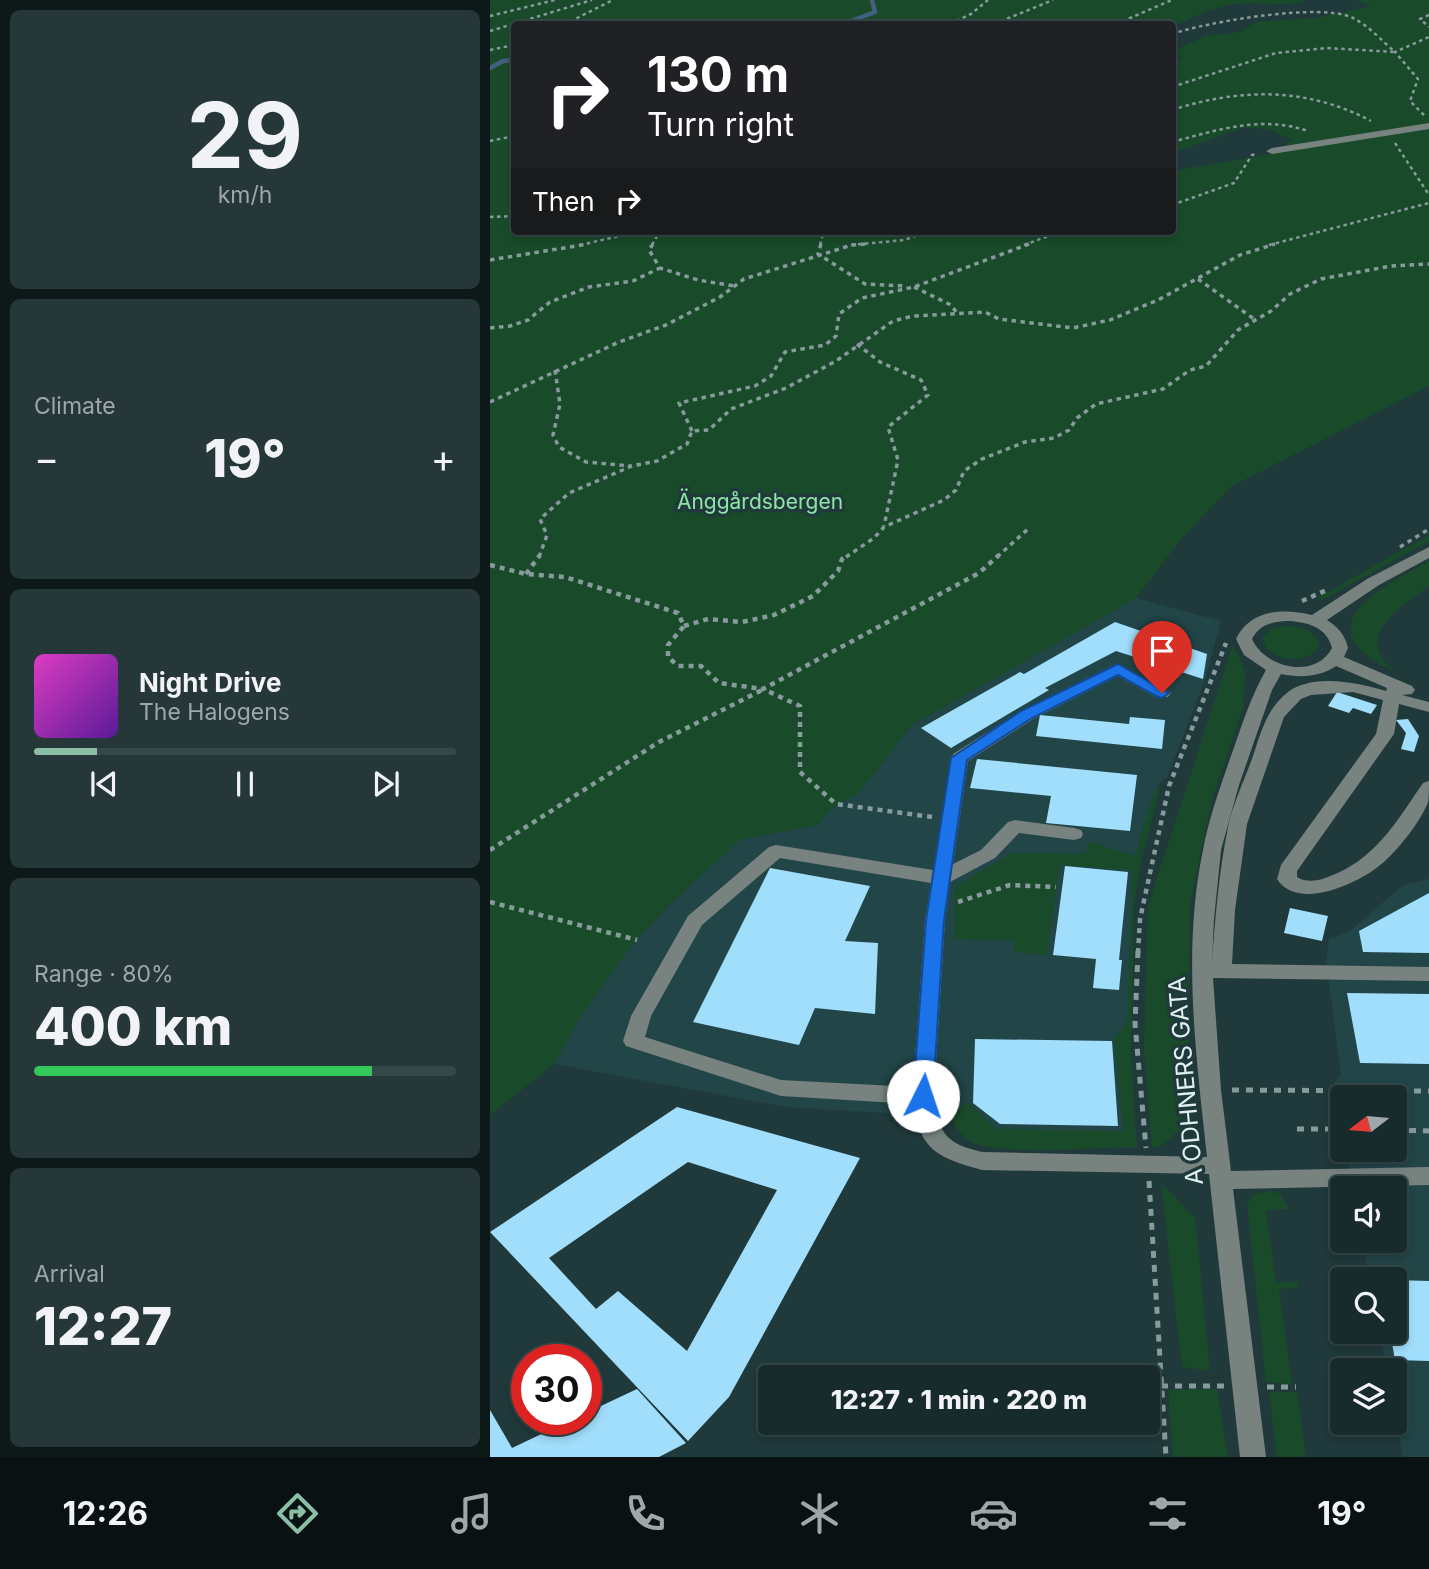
<!DOCTYPE html>
<html lang="en">
<head>
<meta charset="utf-8">
<style>
	:root { --surface:#182b2c; --page:#253738; --text:#f1f3f6; --muted:#9fa7a9; --line:#364748; --accent:#8abfa5 }
	body { margin:0; font-family:Inter,sans-serif; background:var(--page); color:var(--text); height:100vh; display:flex; flex-direction:column; font-size:26px; white-space:nowrap }
	* { box-sizing:border-box; margin:0 }
	p { font-size:23px; color:var(--muted) }
	.icon { flex:none; width:38px; height:38px; fill:none; stroke:currentColor; stroke-width:2; stroke-linecap:round; stroke-linejoin:round }
	.map { position:relative; flex:1; overflow:hidden }
	.panel { display:flex; flex-direction:column; gap:10px; padding:10px; background:#0d1818; width:490px }
	.panel>* { flex:none }
	.top-card { position:absolute; left:21px; top:21px; width:665px; height:214px; border-radius:7px; box-shadow:0 4px 10px #0003,0 0 0 2px var(--line); background:#202124; color:#fff; overflow:hidden }
	.needle { width:46px; rotate:254deg }
	.tools { position:absolute; left:840px; top:1085px; display:grid; gap:14px }
	.tools a { display:grid; place-items:center; width:77px; height:77px; border-radius:7px; background:var(--surface); box-shadow:0 4px 10px #0003,0 0 0 2px var(--line); font-size:35px }
	.speed { position:absolute; left:21px; top:1344px; display:flex; gap:14px; font-size:35px; font-weight:700; text-align:center }
	.speed>* { display:grid; place-content:center; width:91px; height:91px; border-radius:50%; background:var(--surface); box-shadow:0 4px 10px #0003,0 0 0 2px var(--line); line-height:1 }
	.speed .limit { border:10px solid #d22; background:#fff; color:#111 }
	.pin { position:absolute; display:grid; place-items:center; width:60px; height:60px; color:#fff; margin:-72px -30px; border-radius:50% 50% 50% 0; rotate:-45deg; box-shadow:0 0 7px #0007 }
	.pin .icon { rotate:45deg }
	.me { position:absolute; width:77px; margin:-38px; rotate:4deg; stroke-linejoin:round; filter:drop-shadow(0 0 5px #0008) }
	.turn { display:flex; align-items:center; gap:24px; height:147px; padding:0 21px; font-size:32px }
	.turn .icon { width:91px; height:91px; stroke-width:2.5 }
	.turn b { display:block; font-size:49px; line-height:60px }
	.then { display:flex; align-items:center; height:66px; padding:0 21px; background:#0003; gap:14px; font-size:26px }
	.big { font-size:52px; font-weight:800; line-height:1.1 }
	.panel .widget { flex:1; display:flex; flex-direction:column; justify-content:center; gap:10px; min-width:0; padding:0 24px; border-radius:10px; background:var(--page) }
	.panel .dial { align-items:center; gap:0 }
	.dial b { font-size:91px; line-height:1 }
	.song { display:flex; align-items:center; gap:21px }
	.cover { width:84px; height:84px; border-radius:10px; background:linear-gradient(135deg,hsl(310 70% 55%),hsl(270 70% 35%)) }
	.played { height:7px; border-radius:4px; background:linear-gradient(90deg,var(--accent) 15%,var(--line) 15%) }
	.keys { display:flex; justify-content:space-around; direction:ltr }
	.heat { display:flex; justify-content:space-between; align-items:center; font-size:38px; direction:ltr }
	.charge { height:10px; border-radius:5px; background:linear-gradient(90deg,#34c759 80%,var(--line) 0) }
	.trip { position:absolute; left:268px; top:1365px; width:402px; height:70px; border-radius:7px; background:var(--surface); box-shadow:0 4px 10px #0003,0 0 0 2px var(--line); font-weight:800; line-height:70px; text-align:center }
	.dock { display:flex; height:112px; justify-content:space-around; align-items:center; background:#0a1112; color:var(--muted) }
	.dock .icon { width:49px; height:49px }
	.dock .selected { color:var(--accent) }
	.dock b { font-size:32px; color:var(--text) }
	main { display:flex; flex:1; min-height:0 }
	.map>svg:first-child { display:block }
</style>
</head>
<body>
<main>
<section class="panel">
<div class="widget dial"><b>29</b><p>km/h</p></div>
<div class="widget"><p>Climate</p>
<div class="heat"><a>−</a><b class="big">19°</b><a>+</a></div>
</div>
<div class="widget">
<div class="song"><i class="cover"></i><div><b>Night Drive</b><p>The Halogens</p></div></div>
<div class="played"></div>
<div class="keys"><svg class="icon" aria-label="previous" viewBox="0 0 24 24"><path d="M18 5L8 12l10 7zM5 5v14"/></svg><svg class="icon" aria-label="pause" viewBox="0 0 24 24"><path d="M8 5v14M16 5v14"/></svg><svg class="icon" aria-label="next" viewBox="0 0 24 24"><path d="M6 5l10 7-10 7zM19 5v14"/></svg></div>
</div>
<div class="widget"><p>Range · 80%</p><b class="big">400 km</b><div class="charge"></div></div>
<div class="widget"><p>Arrival</p><b class="big">12:27</b></div>
</section>
<div class="map">
<svg width="939" height="1457" viewBox="0 0 939 1457">
	<rect width="100%" height="100%" fill="#20393b"/>
	<g fill="#224548">
		<path d="M646 598 731 621 715 680 677 777 666 787 643 878 640 1051 647 1148 509 1144 457 1111 412 1114 296 1107 64 1064 90 1017 142 945 180 904 250 840 327 825 345 805 367 795 422 725Z"/>
		<path d="M939 879V1457H913L905 1413V1370H897L889 1332H905V1279H879L872 1241H905V1188H863L856 1150H905V1097H852V1130L844 1083 851 1074 836 961 839 939 860 931 913 885Z"/>
	</g>
	<g fill="#194b2a">
		<path d="M0 0H816C800 8 766 1 745 4 723 7 703 18 683 26L24 24V231H682L683 171 786 153 802 140 780 130 755 127 683 153V63L691 60 687 49 716 36 750 32 766 22 826 18 881 6 864 0H939V386L742 486 691 539 646 598 422 725 367 795 345 805 327 825 250 840 180 904 142 945 90 1017 64 1064 0 1115Z"/>
		<path d="M939 535V541L832 600 827 598Z"/>
		<path d="M939 561V586C910 608 861 635 905 672 812 628 886 590 939 561Z"/>
		<path d="M802 626C814 628 827 632 829 646 819 666 778 662 773 640 777 627 790 626 802 626Z"/>
		<path d="M743 644 755 672 753 707 722 799 700 905 698 1058 692 1128 670 1147H662L654 1050 658 906Z"/>
		<path d="M666 787 670 788 651 861 644 904 641 1051 646 1147C607 1147 518 1156 484 1143 471 1138 462 1123 457 1111L479 1103 504 1127 511 1129 633 1131 624 1038 637 1022 642 870 570 865 557 955 525 952 524 940 464 939 465 887 522 853 596 854 598 841 646 856 652 830Z"/>
		<path d="M671 1183 705 1218 720 1371 692 1367Z"/>
		<path d="M781 1191 790 1194 799 1209 776 1210 786 1282H807L809 1285 807 1288 789 1289 802 1384 776 1382 757 1205 764 1194Z"/>
		<path d="M727 1389 738 1457H683L678 1390Z"/>
		<path d="M779 1392H807L816 1457H787Z"/>
	</g>
	<g fill="none" stroke-linecap="round" stroke-linejoin="round">
		<g stroke="#446080" stroke-width="4.5">
			<path d="M268 24H320"/>
			<path d="M325 24 361 21 385 12 382 0"/>
			<path d="M0 68 13 61 24 60"/>
		</g>
	</g>
	<g fill="#a1defc" fill-rule="evenodd">
		<path d="M625 622 717 654 713 679 626 651 555 688 559 690 461 748 431 728 530 672 534 674Z"/>
		<path d="M847 692 887 705 881 714 863 708 859 713 838 706Z"/>
		<path d="M550 715 639 724 640 717 675 720 672 749 546 736Z"/>
		<path d="M918 719 929 736 924 752 911 749 916 733 906 720Z"/>
		<path d="M487 759 647 775 640 831 556 823 561 796 480 788Z"/>
		<path d="M575 866 638 872 629 960H632L629 990 603 988 606 959 563 955Z"/>
		<path d="M280 868 380 886 355 941 388 943 385 1014 325 1008 309 1045 203 1022Z"/>
		<path d="M939 893V953L873 952 869 931Z"/>
		<path d="M800 908 838 916 832 941 794 933Z"/>
		<path d="M857 993 939 994V1064L870 1063Z"/>
		<path d="M485 1039 622 1041 628 1126 510 1124 483 1103Z"/>
		<path d="M187 1107 370 1158 239 1397 198 1441 0 1232ZM198 1162 287 1190 197 1351 128 1291 106 1309 59 1258Z"/>
		<path d="M905 1280 939 1281V1361L905 1360 900 1332H905Z"/>
		<path d="M147 1389 196 1443 169 1457H0V1410L22 1448 83 1419H96V1413Z"/>
	</g>
	<g fill="none" stroke-linecap="round" stroke-linejoin="round">
		<g stroke="#879b9c" stroke-width="2.5" stroke-dasharray="3.5 3.5" stroke-linecap="butt">
			<path d="M939 15 930 19 939 27"/>
			<path d="M0 16 65 0"/>
			<path d="M82 24 87 18 123 0"/>
			<path d="M460 24 481 14 498 0"/>
			<path d="M504 24 563 0"/>
			<path d="M626 24 682 0"/>
			<path d="M0 31 102 0"/>
			<path d="M682 34C716 22 833 2 863 18 878 25 892 41 905 52"/>
			<path d="M0 50 24 45"/>
			<path d="M682 87 786 53 837 48 905 52"/>
			<path d="M682 110C750 88 817 87 881 121"/>
			<path d="M934 115 920 101 928 79 905 52 939 37"/>
			<path d="M0 141 24 136"/>
			<path d="M682 142C727 130 772 115 818 131"/>
			<path d="M905 143 939 195"/>
			<path d="M682 205 744 183 762 155 768 154"/>
			<path d="M0 217 24 216"/>
			<path d="M90 245 134 235 167 236 180 231"/>
			<path d="M162 245 167 236"/>
			<path d="M330 245 334 231"/>
			<path d="M361 245 414 240 440 231"/>
			<path d="M534 245 572 231"/>
			<path d="M779 245 939 203"/>
		</g>
		<g stroke="#879b9c" stroke-width="3.5" stroke-dasharray="4.5 4.5" stroke-linecap="butt">
			<path d="M163 244 159 250 170 268 208 280 244 286"/>
			<path d="M331 244 328 254 375 284 415 286"/>
			<path d="M0 260 98 244"/>
			<path d="M708 279 764 319"/>
			<path d="M424 287 461 305 467 313"/>
			<path d="M0 328 20 326 38 320 60 302 99 287 143 281 170 268"/>
			<path d="M367 344 390 362 431 380 438 395 398 427 408 460 394 526"/>
			<path d="M65 370 70 404 63 435 69 447 96 462 141 466"/>
			<path d="M0 402 129 342 176 325 230 297 254 279 362 245 376 244"/>
			<path d="M202 431 189 403 265 386 281 376 295 352 335 345 346 336 349 314 372 298 424 287 539 244"/>
			<path d="M910 547 939 529"/>
			<path d="M49 557 57 535 50 519 79 493 142 466 167 461 197 444 202 431 219 430 241 409 296 388 346 361 403 321 423 316 495 312 509 319 583 328 620 320 668 300 750 255 785 244"/>
			<path d="M356 557 384 538 394 527 454 500 466 490 474 471 492 459 535 442 564 438 579 430 587 418 606 404 673 389 700 370 716 366 748 330 781 311 800 294 831 279 901 266 939 264"/>
			<path d="M507 557 538 529"/>
		</g>
		<g stroke="#879b9c" stroke-width="4.5" stroke-dasharray="5 5" stroke-linecap="butt">
			<path d="M0 565 36 574 75 577 188 613 194 626 178 645V657L188 666H211L229 683 273 689"/>
			<path d="M36 574 50 555"/>
			<path d="M812 601 839 589"/>
			<path d="M194 626 218 619 252 622 284 615 323 596 348 571 352 559 358 555"/>
			<path d="M442 817 346 804 310 772V706L273 689 489 573 509 555"/>
			<path d="M0 850 169 742 272 690"/>
			<path d="M0 902 147 940"/>
			<path d="M468 902 520 885 566 887"/>
			<path d="M648 953 650 919 679 786 736 643"/>
		</g>
		<g stroke="#879b9c" stroke-width="5" stroke-dasharray="7 7" stroke-linecap="butt">
			<path d="M648 951 645 1024 656 1148"/>
			<path d="M742 1090 939 1091"/>
			<path d="M807 1129H852"/>
			<path d="M905 1130 939 1131"/>
			<path d="M659 1181 676 1457"/>
			<path d="M671 1386H734"/>
			<path d="M777 1387H806"/>
		</g>
		<g fill="#788380" fill-rule="evenodd">
			<path d="M939 123V129L782 154 776 151 782 148Z"/>
			<path d="M939 547V558L889 585 837 620C848 627 855 635 858 648L854 657 922 686 925 690 922 694 912 695 939 702V712L909 704 904 734 807 871V877C816 883 828 881 838 877 885 860 906 822 933 783L939 781C939 788 939 797 938 803 929 823 911 846 895 861 874 881 809 913 787 879L791 865 886 734 893 700 863 692 821 695 811 699 794 717 757 824 745 910 742 964 939 967V981L723 978 731 1090 741 1171 939 1167V1185L743 1189 776 1457H750L719 1174 492 1170C449 1158 430 1151 423 1104L291 1096 136 1046 133 1041 141 1016 198 916 279 847 286 845 443 870 463 754 531 711 628 664 681 693 678 697H666L628 676 543 719 478 761 463 864 491 850 518 822 525 820 584 828 591 830 593 834 591 838 584 840 529 833 505 858 460 882 455 920 444 1096C449 1133 454 1143 492 1152L717 1157C706 1056 692 950 713 850 719 817 731 785 742 753 752 725 761 696 776 670L754 655 746 639C760 609 793 608 822 615L877 579ZM801 621C820 623 837 628 842 648 825 680 775 668 762 639 770 623 785 621 801 621ZM846 666 897 688 896 691C869 683 824 673 798 692 777 708 771 732 763 756 755 779 743 803 738 827 729 872 725 918 722 964L724 919 731 850 749 785 782 690 791 674C810 678 830 677 846 666ZM290 858 441 883 435 920 423 1087 291 1080 155 1037 161 1016 212 925Z"/>
		</g>
	</g>
	<path fill="#1a73e8" stroke="#114b97" stroke-width="2" d="M628 664 679 693 672 698 666 696 628 675 542 718 477 760 454 920 443 1096 440 1101 433 1103 426 1101 423 1096 436 920 461 758 531 711Z"/>
	<g text-anchor="middle" stroke-width="7" stroke-linejoin="round" paint-order="stroke">
		<g font-size="21" fill="#8ce4a5" stroke="#20393b">
			<text x="270" y="509">Änggårdsbergen</text>
		</g>
		<g font-size="24" fill="#e1f0f1" stroke="#20393b">
			<text transform="translate(696 1081) rotate(-95)" y="8">A ODHNERS GATA</text>
		</g>
	</g>
</svg>
<div class="tools">
<a><svg class="needle" viewBox="-14 -14 28 28"><path d="M0-13l5 13h-10z" fill="#e53935"/><path d="M0 13l5-13h-10z" fill="#9fa7a9"/></svg></a>
<a><svg class="icon" aria-label="sound" viewBox="0 0 24 24"><path d="M4 9h4l5-4v14l-5-4H4zM17 9q2 3 0 6"/></svg></a>
<a><svg class="icon" aria-label="search" viewBox="0 0 24 24"><circle cx="10" cy="10" r="6"/><path d="M15 15l6 6"/></svg></a>
<a><svg class="icon" aria-label="layers" viewBox="0 0 24 24"><path d="M12 4l9 5-9 5-9-5zM3 14l9 5 9-5"/></svg></a>
</div>
<div class="speed"><div class="limit">30</div></div>
<div class="pin" style="left:672px;top:693px;background:#d93025"><svg class="icon" aria-label="arrive" viewBox="0 0 24 24"><path d="M6 21V4h12l-3 4 3 4H6"/></svg></div>
<svg class="me" style="left:433px;top:1096px" viewBox="-20 -20 40 40"><circle r="19" fill="#fff"/><path d="M0-13L10 11 0 6-10 11z" fill="#1a73e8"/></svg>
<div class="trip">12:27 · 1 min · 220 m</div>
<div class="top-card">
<div class="turn"><svg class="icon" aria-label="right" viewBox="0 0 24 24"><path d="M7 20v-9h11M14 6l5 5-5 5"/></svg><div><b>130 m</b>Turn right</div></div>
<div class="then">Then<svg class="icon" aria-label="right" viewBox="0 0 24 24"><path d="M7 20v-9h11M14 6l5 5-5 5"/></svg></div>
</div>
</div>
</main>
<nav class="dock">
<b>12:26</b>
<svg class="icon selected" aria-label="directions" viewBox="0 0 24 24"><path d="M12 3l9 9-9 9-9-9zM9 14v-3h6M13 9l2 2-2 2"/></svg>
<svg class="icon" aria-label="music" viewBox="0 0 24 24"><path d="M9 18V5l10-2v13"/><circle cx="6" cy="18" r="3"/><circle cx="16" cy="16" r="3"/></svg>
<svg class="icon" aria-label="phone" viewBox="0 0 24 24"><path d="M5 4h4l2 5-3 2q2 4 5 5l2-3 5 2v4C11 20 4 13 5 4z"/></svg>
<svg class="icon" aria-label="climate" viewBox="0 0 24 24"><path d="M12 3v18M4 7l16 10M4 17L20 7"/></svg>
<svg class="icon" aria-label="car" viewBox="0 0 24 24"><path d="M5 17H2v-5l4-1 3-4h7l3 4 3 1v5h-3M9 17h6M6 11h13"/><circle cx="7" cy="17" r="2"/><circle cx="17" cy="17" r="2"/></svg>
<svg class="icon" aria-label="filters" viewBox="0 0 24 24"><path d="M4 7h16M4 17h16"/><circle cx="9" cy="7" r="2"/><circle cx="15" cy="17" r="2"/></svg>
<b>19°</b>
</nav>
</body>
</html>
